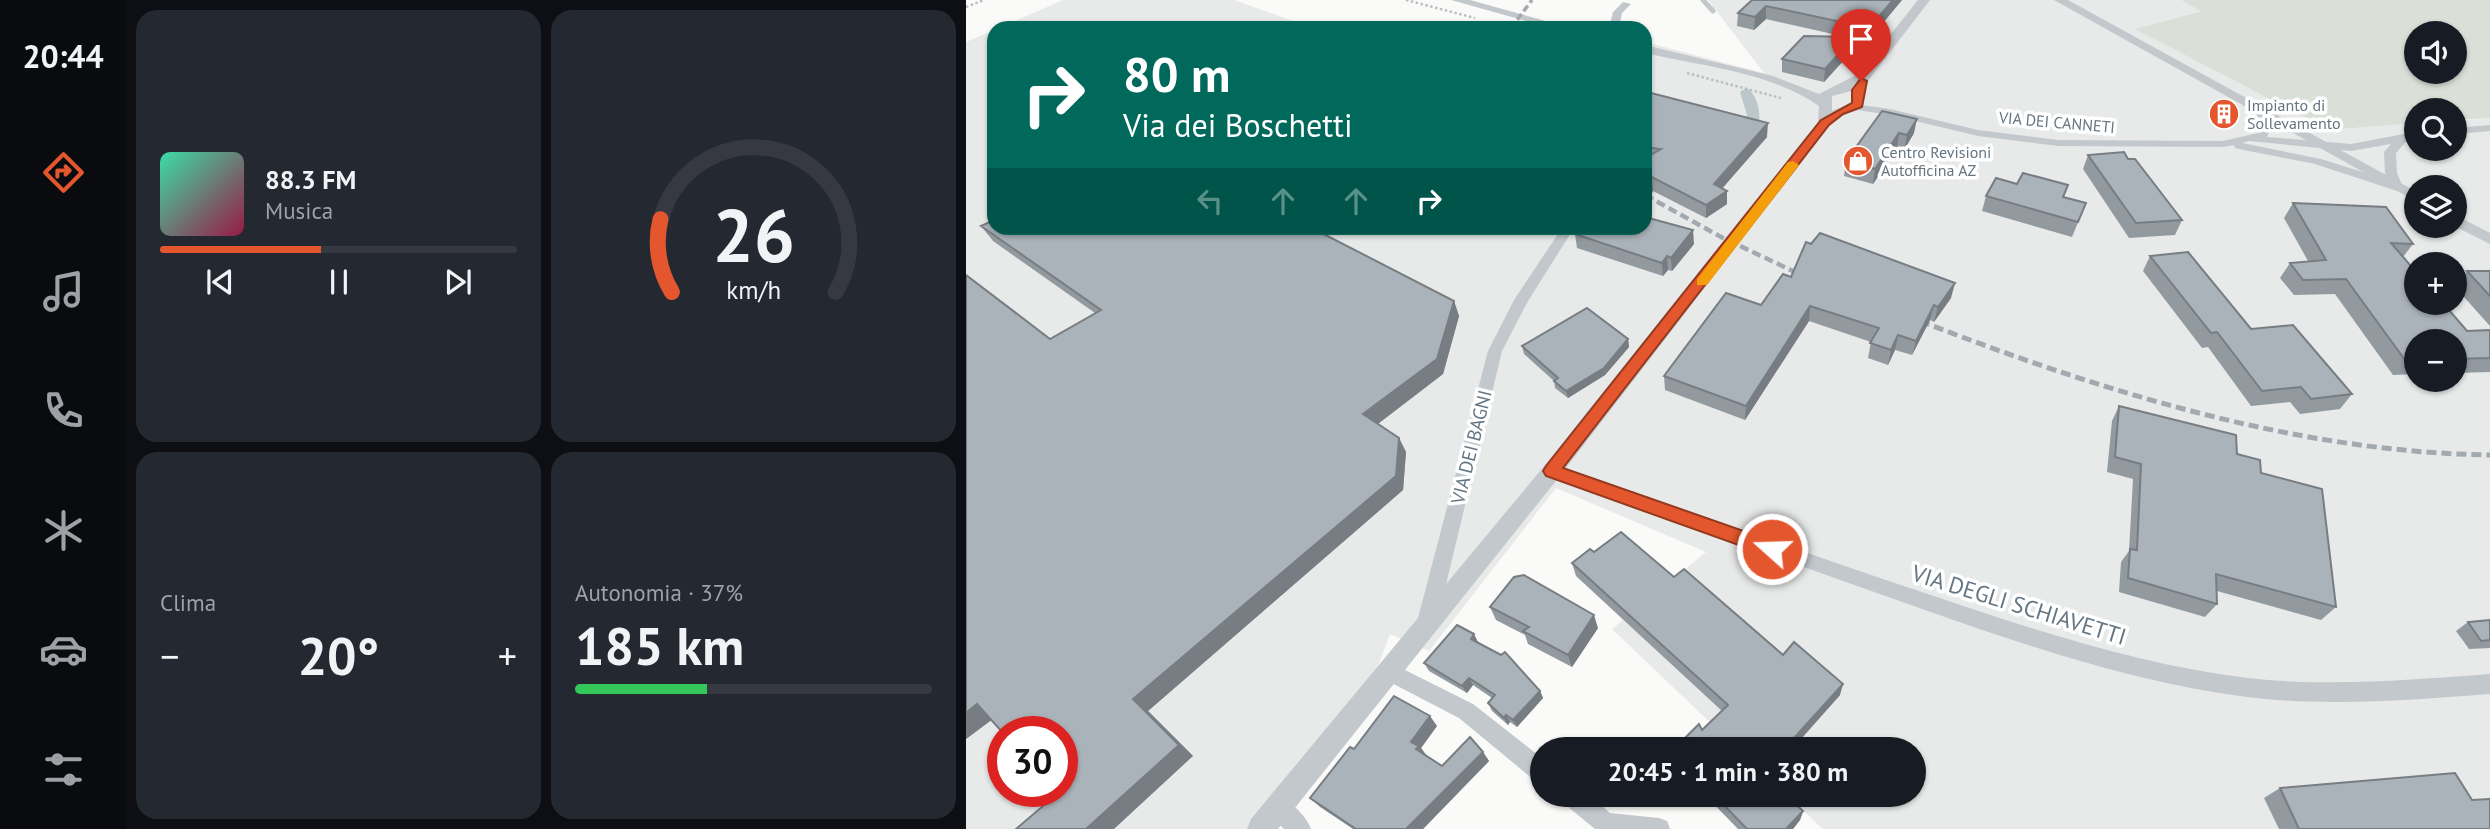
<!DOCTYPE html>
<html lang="it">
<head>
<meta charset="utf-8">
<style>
	:root { --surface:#171b24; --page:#242831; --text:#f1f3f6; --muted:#9ea1a6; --line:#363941; --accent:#e4572e }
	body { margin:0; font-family:"PT Sans",sans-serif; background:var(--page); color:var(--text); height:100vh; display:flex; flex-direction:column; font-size:26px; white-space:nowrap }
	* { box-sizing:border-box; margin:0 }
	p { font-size:23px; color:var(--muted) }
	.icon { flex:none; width:38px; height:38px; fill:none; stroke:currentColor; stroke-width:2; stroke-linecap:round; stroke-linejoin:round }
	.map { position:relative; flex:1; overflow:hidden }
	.drawer { display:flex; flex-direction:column; gap:10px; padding:10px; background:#0d0f14; width:840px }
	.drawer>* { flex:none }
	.guide { position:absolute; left:21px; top:21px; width:665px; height:214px; border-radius:21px; box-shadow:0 2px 5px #0004; background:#00695c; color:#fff; overflow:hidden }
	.fabs { position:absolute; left:1438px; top:21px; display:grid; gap:14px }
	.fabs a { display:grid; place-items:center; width:63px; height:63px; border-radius:50%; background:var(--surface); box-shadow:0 2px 5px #0004; font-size:35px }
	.speed { position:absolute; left:21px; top:716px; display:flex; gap:14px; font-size:35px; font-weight:700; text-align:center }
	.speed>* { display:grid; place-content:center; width:91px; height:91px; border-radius:50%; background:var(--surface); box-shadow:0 2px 5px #0004; line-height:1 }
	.speed .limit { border:10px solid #d22; background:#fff; color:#111 }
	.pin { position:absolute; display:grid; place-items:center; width:60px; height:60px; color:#fff; margin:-72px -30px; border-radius:50% 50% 50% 0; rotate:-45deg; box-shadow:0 0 7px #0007 }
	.pin .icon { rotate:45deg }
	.me { position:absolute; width:77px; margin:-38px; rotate:290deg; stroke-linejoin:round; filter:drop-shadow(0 0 5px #0008) }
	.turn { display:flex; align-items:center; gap:24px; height:147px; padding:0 21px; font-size:32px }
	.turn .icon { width:91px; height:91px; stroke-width:2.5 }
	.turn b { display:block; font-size:49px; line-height:60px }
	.lanes { display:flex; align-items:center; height:66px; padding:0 21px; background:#0003; justify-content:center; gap:35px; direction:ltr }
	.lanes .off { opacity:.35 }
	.big { font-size:52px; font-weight:700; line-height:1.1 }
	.drawer .card { flex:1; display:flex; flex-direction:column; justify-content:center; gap:10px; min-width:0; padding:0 24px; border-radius:21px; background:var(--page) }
	.drawer .dial { align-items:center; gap:0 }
	.dial svg { height:182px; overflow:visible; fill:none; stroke:var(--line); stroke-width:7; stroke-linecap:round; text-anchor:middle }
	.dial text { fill:var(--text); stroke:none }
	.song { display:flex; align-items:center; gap:21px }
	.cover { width:84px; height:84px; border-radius:10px; background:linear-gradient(135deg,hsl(160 70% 55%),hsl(340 70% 35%)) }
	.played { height:7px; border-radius:4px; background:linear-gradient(90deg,var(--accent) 45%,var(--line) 45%) }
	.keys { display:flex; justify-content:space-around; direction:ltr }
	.heat { display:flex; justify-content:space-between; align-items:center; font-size:38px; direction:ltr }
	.charge { height:10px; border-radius:5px; background:linear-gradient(90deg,#34c759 37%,var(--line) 0) }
	.drawer .tiles { flex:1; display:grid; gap:10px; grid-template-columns:repeat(2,1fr) }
	.trip { position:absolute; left:564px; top:737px; width:396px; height:70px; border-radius:35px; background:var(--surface); box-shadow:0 2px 5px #0004; font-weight:700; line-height:70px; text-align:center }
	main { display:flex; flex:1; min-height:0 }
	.dock { display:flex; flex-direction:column; width:126px; justify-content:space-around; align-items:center; background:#090b0e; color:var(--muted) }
	.dock .icon { width:49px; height:49px }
	.dock .selected { color:var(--accent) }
	.dock b { font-size:32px; color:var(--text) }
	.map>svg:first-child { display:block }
</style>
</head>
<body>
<main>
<nav class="dock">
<b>20:44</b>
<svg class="icon selected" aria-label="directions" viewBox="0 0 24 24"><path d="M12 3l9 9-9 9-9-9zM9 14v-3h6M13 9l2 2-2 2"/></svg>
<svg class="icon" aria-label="music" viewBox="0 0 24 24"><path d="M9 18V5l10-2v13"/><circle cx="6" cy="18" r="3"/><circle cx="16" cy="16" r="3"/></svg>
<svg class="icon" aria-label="phone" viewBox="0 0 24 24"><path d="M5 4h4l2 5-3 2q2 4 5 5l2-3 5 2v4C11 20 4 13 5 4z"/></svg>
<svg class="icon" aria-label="climate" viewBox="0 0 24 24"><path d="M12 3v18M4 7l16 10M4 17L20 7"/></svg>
<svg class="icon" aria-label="car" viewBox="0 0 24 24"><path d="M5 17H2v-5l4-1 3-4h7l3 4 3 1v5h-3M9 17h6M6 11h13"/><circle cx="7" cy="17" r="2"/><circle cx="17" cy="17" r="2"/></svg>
<svg class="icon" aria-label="filters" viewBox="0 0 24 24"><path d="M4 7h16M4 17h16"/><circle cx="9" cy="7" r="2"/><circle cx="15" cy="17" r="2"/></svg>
</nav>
<section class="drawer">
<div class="tiles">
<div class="card">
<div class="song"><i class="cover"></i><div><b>88.3 FM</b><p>Musica</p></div></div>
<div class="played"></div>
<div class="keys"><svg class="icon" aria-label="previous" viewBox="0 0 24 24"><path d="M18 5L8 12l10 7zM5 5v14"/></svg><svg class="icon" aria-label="pause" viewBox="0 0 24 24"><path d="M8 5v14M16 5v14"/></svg><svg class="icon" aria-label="next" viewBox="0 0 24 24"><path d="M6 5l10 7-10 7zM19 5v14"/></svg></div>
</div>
<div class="card dial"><svg viewBox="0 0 100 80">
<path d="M14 69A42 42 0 1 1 86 69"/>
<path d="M14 69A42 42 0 0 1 9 37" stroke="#e4572e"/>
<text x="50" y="56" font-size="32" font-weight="700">26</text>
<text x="50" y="72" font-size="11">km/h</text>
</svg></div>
<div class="card"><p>Clima</p>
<div class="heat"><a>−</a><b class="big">20°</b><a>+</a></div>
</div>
<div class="card"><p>Autonomia · 37%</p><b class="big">185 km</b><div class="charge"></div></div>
</div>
</section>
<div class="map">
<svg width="1524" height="829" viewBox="0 0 1524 829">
	<rect width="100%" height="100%" fill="#fafaf8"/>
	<g fill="#e8e9e9" fill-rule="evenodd">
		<path d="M97 0H268L347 28H33Z"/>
		<path d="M742 0H1215L1236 10 1170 29 1362 130 1451 123V149H1489V121L1524 118V829H857L820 795 947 794V749H772L646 629 740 552 590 488 463 651 424 634 412 666 281 829H0V42L28 30V228H679V42L798 73ZM1451 187H1489V226H1451ZM1451 264H1489V303H1451ZM1451 341H1489V380H1451ZM37 732H96V791H37Z"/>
	</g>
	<path fill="#dadfd7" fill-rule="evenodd" d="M1215 0H1524V118L1489 120V110H1451V123L1363 130 1169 29 1235 11ZM1451 33H1489V72H1451Z"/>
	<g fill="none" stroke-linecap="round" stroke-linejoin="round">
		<path fill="#bbc7cb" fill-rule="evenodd" d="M780 88C791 93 795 113 793 124L786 128 779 124 781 115 774 92Z"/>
		<g stroke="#bbbfc2" stroke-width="2.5" stroke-dasharray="2.5 2.5" stroke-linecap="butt">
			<path d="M440 0 509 18"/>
			<path d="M0 7 18 0"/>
			<path d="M721 73 815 98"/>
		</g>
		<path stroke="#c3c8cc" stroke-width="5" d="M737 0 747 11"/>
		<g fill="#c3c8cc" fill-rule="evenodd">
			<path d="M657 2 665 4 656 13 653 28H643L647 12Z"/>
			<path d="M888 104 924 109 1012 130 1092 140 1257 141 1292 133 1293 125 1289 110 1294 107 1299 110 1305 125 1301 137 1385 144 1438 134 1444 137 1430 153 1431 173 1437 187 1431 191 1349 164 1273 149 1269 148 1268 145 1257 147 1092 146 1012 136 924 115 884 109V105ZM1283 141 1385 151 1425 144 1418 152 1419 173 1422 180 1355 159 1276 143Z"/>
			<path d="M1524 125V131L1489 134V128Z"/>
			<path d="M596 228H608L562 301 536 351 471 622 468 628 461 631 454 628 451 622 522 351 548 300Z"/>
			<path d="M586 464C713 506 838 553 965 595 1068 630 1173 665 1282 678 1362 687 1444 680 1524 674V694C1444 700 1361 707 1281 697 1170 683 1064 647 959 610 833 566 707 519 580 476L578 471 580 466Z"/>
			<path d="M423 662 507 704 576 758V783L568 780 493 718 416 678 413 671 416 664Z"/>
			<path d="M593 794H622L644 813 693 818 701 821 704 829H629L596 802Z"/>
			<path d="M312 796C325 801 340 816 345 829H318L304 815 301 807 304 799Z"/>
		</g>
		<g fill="#c3c8cc" fill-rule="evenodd">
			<path d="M485 0H504L605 28H585Z"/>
			<path d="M952 0H964L901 82 897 108 878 115 864 125 593 477 312 829H281L285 819 579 465 852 122 853 106C805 72 735 66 679 53V45L807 76 853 94 894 73ZM885 91V103L866 111V96Z"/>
			<path d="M1088 0H1102L1451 192V202Z"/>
			<path d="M1489 215 1524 233V244L1488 226Z"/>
		</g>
		<path stroke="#a2aab0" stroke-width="3.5" stroke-dasharray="7 3.5" stroke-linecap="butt" d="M545 28 566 0"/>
		<g stroke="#a2aab0" stroke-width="4.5" stroke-dasharray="9 4.5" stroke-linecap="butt">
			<path d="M679 195 757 238 844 279"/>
			<path d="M945 318 958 323"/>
		</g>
		<path stroke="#a2aab0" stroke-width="5" stroke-dasharray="10 5" stroke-linecap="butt" d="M954 321C1135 391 1328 452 1524 455"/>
	</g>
	<g fill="#929a9f">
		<path d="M786 0H936L901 42 888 39 887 50 858 82 816 72V59L880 37 800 19 788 30 771 26 772 13Z"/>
		<path d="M679 103 801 137 756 188 761 204 740 218 687 191 679 208Z"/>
		<path d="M916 111 948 133 938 150 931 148 907 184 878 176 880 161Z"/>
		<path d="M1122 155 1162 159 1216 220 1209 235 1163 238 1117 169Z"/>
		<path d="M1051 184 1102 185 1098 197 1120 203 1106 237 1016 211 1020 196Z"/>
		<path d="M1327 203 1447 244 1437 257 1501 331 1524 330V372L1489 373V341H1451V374L1427 375 1369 294 1328 295 1314 278 1324 263 1342 261 1318 218Z"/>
		<path d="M15 226 488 301 493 316 477 374 412 424 433 438 440 452 437 490 182 711 227 756 91 794 25 720 0 739 84 339 129 313 27 241Z"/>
		<path d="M609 234 728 244 706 271 702 270 697 276 611 248Z"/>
		<path d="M1184 256 1285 329 1386 394 1374 409 1334 414 1324 402 1285 406 1242 347 1236 348 1177 271Z"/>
		<path d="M1501 271H1524V326L1489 287V285Z"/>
		<path d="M825 277 985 298 968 322 964 320 946 355 929 350 922 365 902 358 905 342 843 321 779 420 699 390 698 376 795 305Z"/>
		<path d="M662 339 663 347 639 375 602 398 589 388 588 381 558 354 556 346Z"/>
		<path d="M1153 406 1271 454 1295 473 1370 607 1355 620 1251 591V604L1239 617 1153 592 1155 562 1163 551 1167 479 1141 472 1146 421Z"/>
		<path d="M628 552 708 577 874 695 826 749H714V743L736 730 756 711 610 576 606 563Z"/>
		<path d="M524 607 632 628 606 667 562 644 559 635 530 620Z"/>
		<path d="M1524 620V648L1503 649 1490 631 1502 622Z"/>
		<path d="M508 634 511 643 574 691 577 698 551 727 544 722 542 725 526 711 522 703 526 698 507 685 501 693 463 671 458 663Z"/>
		<path d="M471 726 455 748 460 756 476 766 517 752 523 761 457 829H387L354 807 344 798 388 749Z"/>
		<path d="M1314 788 1506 800 1524 829H1313L1298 798Z"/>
		<path d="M738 794H819L837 811 834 820 827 829H772Z"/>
	</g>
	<g fill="#777d82">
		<path d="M927 0H936L901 42 903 28Z"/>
		<path d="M800 6V19L788 30 789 17Z"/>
		<path d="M888 37 887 50 858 82 859 69Z"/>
		<path d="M951 119 948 133 938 150 941 135Z"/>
		<path d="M802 123 801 137 748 198V184Z"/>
		<path d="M933 133 931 148 907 184 909 169Z"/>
		<path d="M686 177 687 191 679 208V192Z"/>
		<path d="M761 191V204L740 218V205Z"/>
		<path d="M727 230 728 244 706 271 705 258Z"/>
		<path d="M701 256 702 270 697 276 696 263Z"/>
		<path d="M989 283 985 298 968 322 972 307Z"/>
		<path d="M488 301 493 316 477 374 405 429 397 414Z"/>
		<path d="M968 305 964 320 946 355 950 341Z"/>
		<path d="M844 306 843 321 779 420 780 406Z"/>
		<path d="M932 335 929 350 922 365 925 350Z"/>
		<path d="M662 339 663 347 639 375 602 398 600 391Z"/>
		<path d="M433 438 440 452 437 490 182 711 227 756 148 829H120L167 699Z"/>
		<path d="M628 615 632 628 606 667 602 655Z"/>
		<path d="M508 634 512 642 509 647 505 639Z"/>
		<path d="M503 678 507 685 501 693 496 686Z"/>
		<path d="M877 684 874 695 826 749H818Z"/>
		<path d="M574 691 577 698 551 727 547 720Z"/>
		<path d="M11 704 31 716 0 739V713Z"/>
		<path d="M540 715 544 722 542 725 538 718Z"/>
		<path d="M464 716 471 726 455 748 461 756 450 749 445 742Z"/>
		<path d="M517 752 523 761 457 829H440Z"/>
		<path d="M837 811 834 820 827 829H820Z"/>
	</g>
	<g fill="#aab3b9" stroke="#777d82" stroke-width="2">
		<path d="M786 0H927L903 28 800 6 789 17 772 13Z"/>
		<path d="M838 36 888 37 859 69 816 59Z"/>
		<path d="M685 93 802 123 748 184 761 191 740 205 686 177 679 192V158L695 149 679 147V103Z"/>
		<path d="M916 111 951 119 941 135 933 133 909 169 880 161Z"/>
		<path d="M1158 152 1162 159H1169L1216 220 1170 223 1122 155Z"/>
		<path d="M1057 173 1102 185 1097 197 1120 203 1112 222 1020 196 1030 178 1051 184Z"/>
		<path d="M1327 203 1420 207 1447 244 1425 243 1451 273V303H1477L1501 331 1524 330V358L1489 359V341H1451V359L1439 360 1380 279 1337 280 1324 263 1360 260Z"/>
		<path d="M679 217 727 230 705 258 701 256 696 263 609 234 615 228H679Z"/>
		<path d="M28 220V228H346L488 301 471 359 397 414 433 438 430 476 167 699 213 745 120 829H50L91 794 88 791H96V732H37V733L11 704 0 713V275L84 339 135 310 15 226Z"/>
		<path d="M854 233 989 283 972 307 968 305 950 341 932 335 925 350 904 343 913 328 844 306 780 406 698 376 760 293 795 305 817 274 825 277 840 242 845 244Z"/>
		<path d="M1222 252 1285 329 1327 325 1386 394 1345 399 1335 387 1296 391 1251 332 1245 333 1184 256Z"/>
		<path d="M1501 271H1524V296Z"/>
		<path d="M621 308 662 339 638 368 600 391 588 381 592 378 556 346Z"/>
		<path d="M1153 406 1270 435 1271 454 1294 460 1295 473 1356 489 1370 607 1250 574 1251 604 1162 578 1164 549 1171 550 1175 464 1149 457Z"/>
		<path d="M655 532 708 577 718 569 817 655 828 642 877 684 818 749H718L714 743 733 724 736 730 762 705 606 563 624 549 628 552Z"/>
		<path d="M558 575 628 615 602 655 557 631 563 627 524 607 548 577Z"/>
		<path d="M1524 620V640L1515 641 1502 622Z"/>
		<path d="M491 625 508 634 505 639 535 655 539 652 574 691 547 720 540 715 538 718 522 703 529 695 503 678 496 686 458 663Z"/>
		<path d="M428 696 464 716 445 742 453 746 450 749 476 766 504 737 517 752 440 829H390L344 798 384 747 388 749Z"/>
		<path d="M1489 773 1506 800 1524 799V829H1333L1314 788Z"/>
		<path d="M747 794H819L837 811 820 829H781Z"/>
	</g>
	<path fill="#e4572e" stroke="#94391e" stroke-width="2" d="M895 78 901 81 896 107 877 114 863 125 597 468 812 543 815 549 812 554 806 557 580 476 577 471 580 466 855 120 886 103V90Z"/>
	<path fill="#f59e0b" d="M827 161 833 165 741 285H731V279L822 162Z"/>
	<defs>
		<g id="building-disc" transform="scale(1.575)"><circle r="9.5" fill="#e4572e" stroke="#fff"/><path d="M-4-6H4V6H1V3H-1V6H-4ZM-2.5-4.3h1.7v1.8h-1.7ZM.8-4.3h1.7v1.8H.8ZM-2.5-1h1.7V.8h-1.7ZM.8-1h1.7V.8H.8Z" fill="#fff"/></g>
		<g id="shop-disc" transform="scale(1.575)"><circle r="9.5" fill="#e4572e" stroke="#fff"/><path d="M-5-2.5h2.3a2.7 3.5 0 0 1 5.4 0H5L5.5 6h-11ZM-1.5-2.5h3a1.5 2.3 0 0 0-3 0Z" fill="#fff"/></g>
	</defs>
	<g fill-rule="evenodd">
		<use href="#building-disc" x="1258" y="114"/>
		<use href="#shop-disc" x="892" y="161"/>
	</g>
	<g text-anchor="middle" stroke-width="7" stroke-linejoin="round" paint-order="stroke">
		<g font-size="16" fill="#657683" stroke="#fff" text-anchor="start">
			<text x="1281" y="111">Impianto di<tspan x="1281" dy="18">Sollevamento</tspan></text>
			<text x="915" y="158">Centro Revisioni<tspan x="915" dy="18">Autofficina AZ</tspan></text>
		</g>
		<g font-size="16" fill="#657683" stroke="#fff">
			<text transform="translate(1091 122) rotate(5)" y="6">VIA DEI CANNETI</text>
		</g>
		<g font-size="19" fill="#657683" stroke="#fff">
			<text transform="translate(505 447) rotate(-76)" y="7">VIA DEI BAGNI</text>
		</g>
		<g font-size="23" fill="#657683" stroke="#fff">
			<text transform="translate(1053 605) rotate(17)" y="8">VIA DEGLI SCHIAVETTI</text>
		</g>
	</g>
</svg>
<div class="fabs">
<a><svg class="icon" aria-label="sound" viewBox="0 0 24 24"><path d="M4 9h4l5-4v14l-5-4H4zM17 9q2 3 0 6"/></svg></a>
<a><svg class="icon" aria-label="search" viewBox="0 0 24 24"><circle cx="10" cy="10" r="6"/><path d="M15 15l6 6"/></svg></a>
<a><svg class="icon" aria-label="layers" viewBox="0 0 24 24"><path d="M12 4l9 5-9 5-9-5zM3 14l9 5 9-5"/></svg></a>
<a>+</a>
<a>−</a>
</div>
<div class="speed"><div class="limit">30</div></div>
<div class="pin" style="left:895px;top:81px;background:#d93025"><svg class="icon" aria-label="arrive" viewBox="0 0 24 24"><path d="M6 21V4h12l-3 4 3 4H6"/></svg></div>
<svg class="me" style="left:806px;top:549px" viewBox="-20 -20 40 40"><circle r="17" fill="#e4572e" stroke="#fff" stroke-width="3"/><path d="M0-11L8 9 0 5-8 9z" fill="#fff"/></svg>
<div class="trip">20:45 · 1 min · 380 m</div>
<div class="guide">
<div class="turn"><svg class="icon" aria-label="right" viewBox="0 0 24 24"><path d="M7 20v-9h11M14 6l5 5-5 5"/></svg><div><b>80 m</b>Via dei Boschetti</div></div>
<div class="lanes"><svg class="icon off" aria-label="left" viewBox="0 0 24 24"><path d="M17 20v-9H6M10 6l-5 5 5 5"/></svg><svg class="icon off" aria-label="ahead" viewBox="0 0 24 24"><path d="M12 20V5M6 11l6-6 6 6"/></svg><svg class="icon off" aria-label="ahead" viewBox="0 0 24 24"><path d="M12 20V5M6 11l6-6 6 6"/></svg><svg class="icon" aria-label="right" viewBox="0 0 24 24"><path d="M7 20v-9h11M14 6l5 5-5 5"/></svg></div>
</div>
</div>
</main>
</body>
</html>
